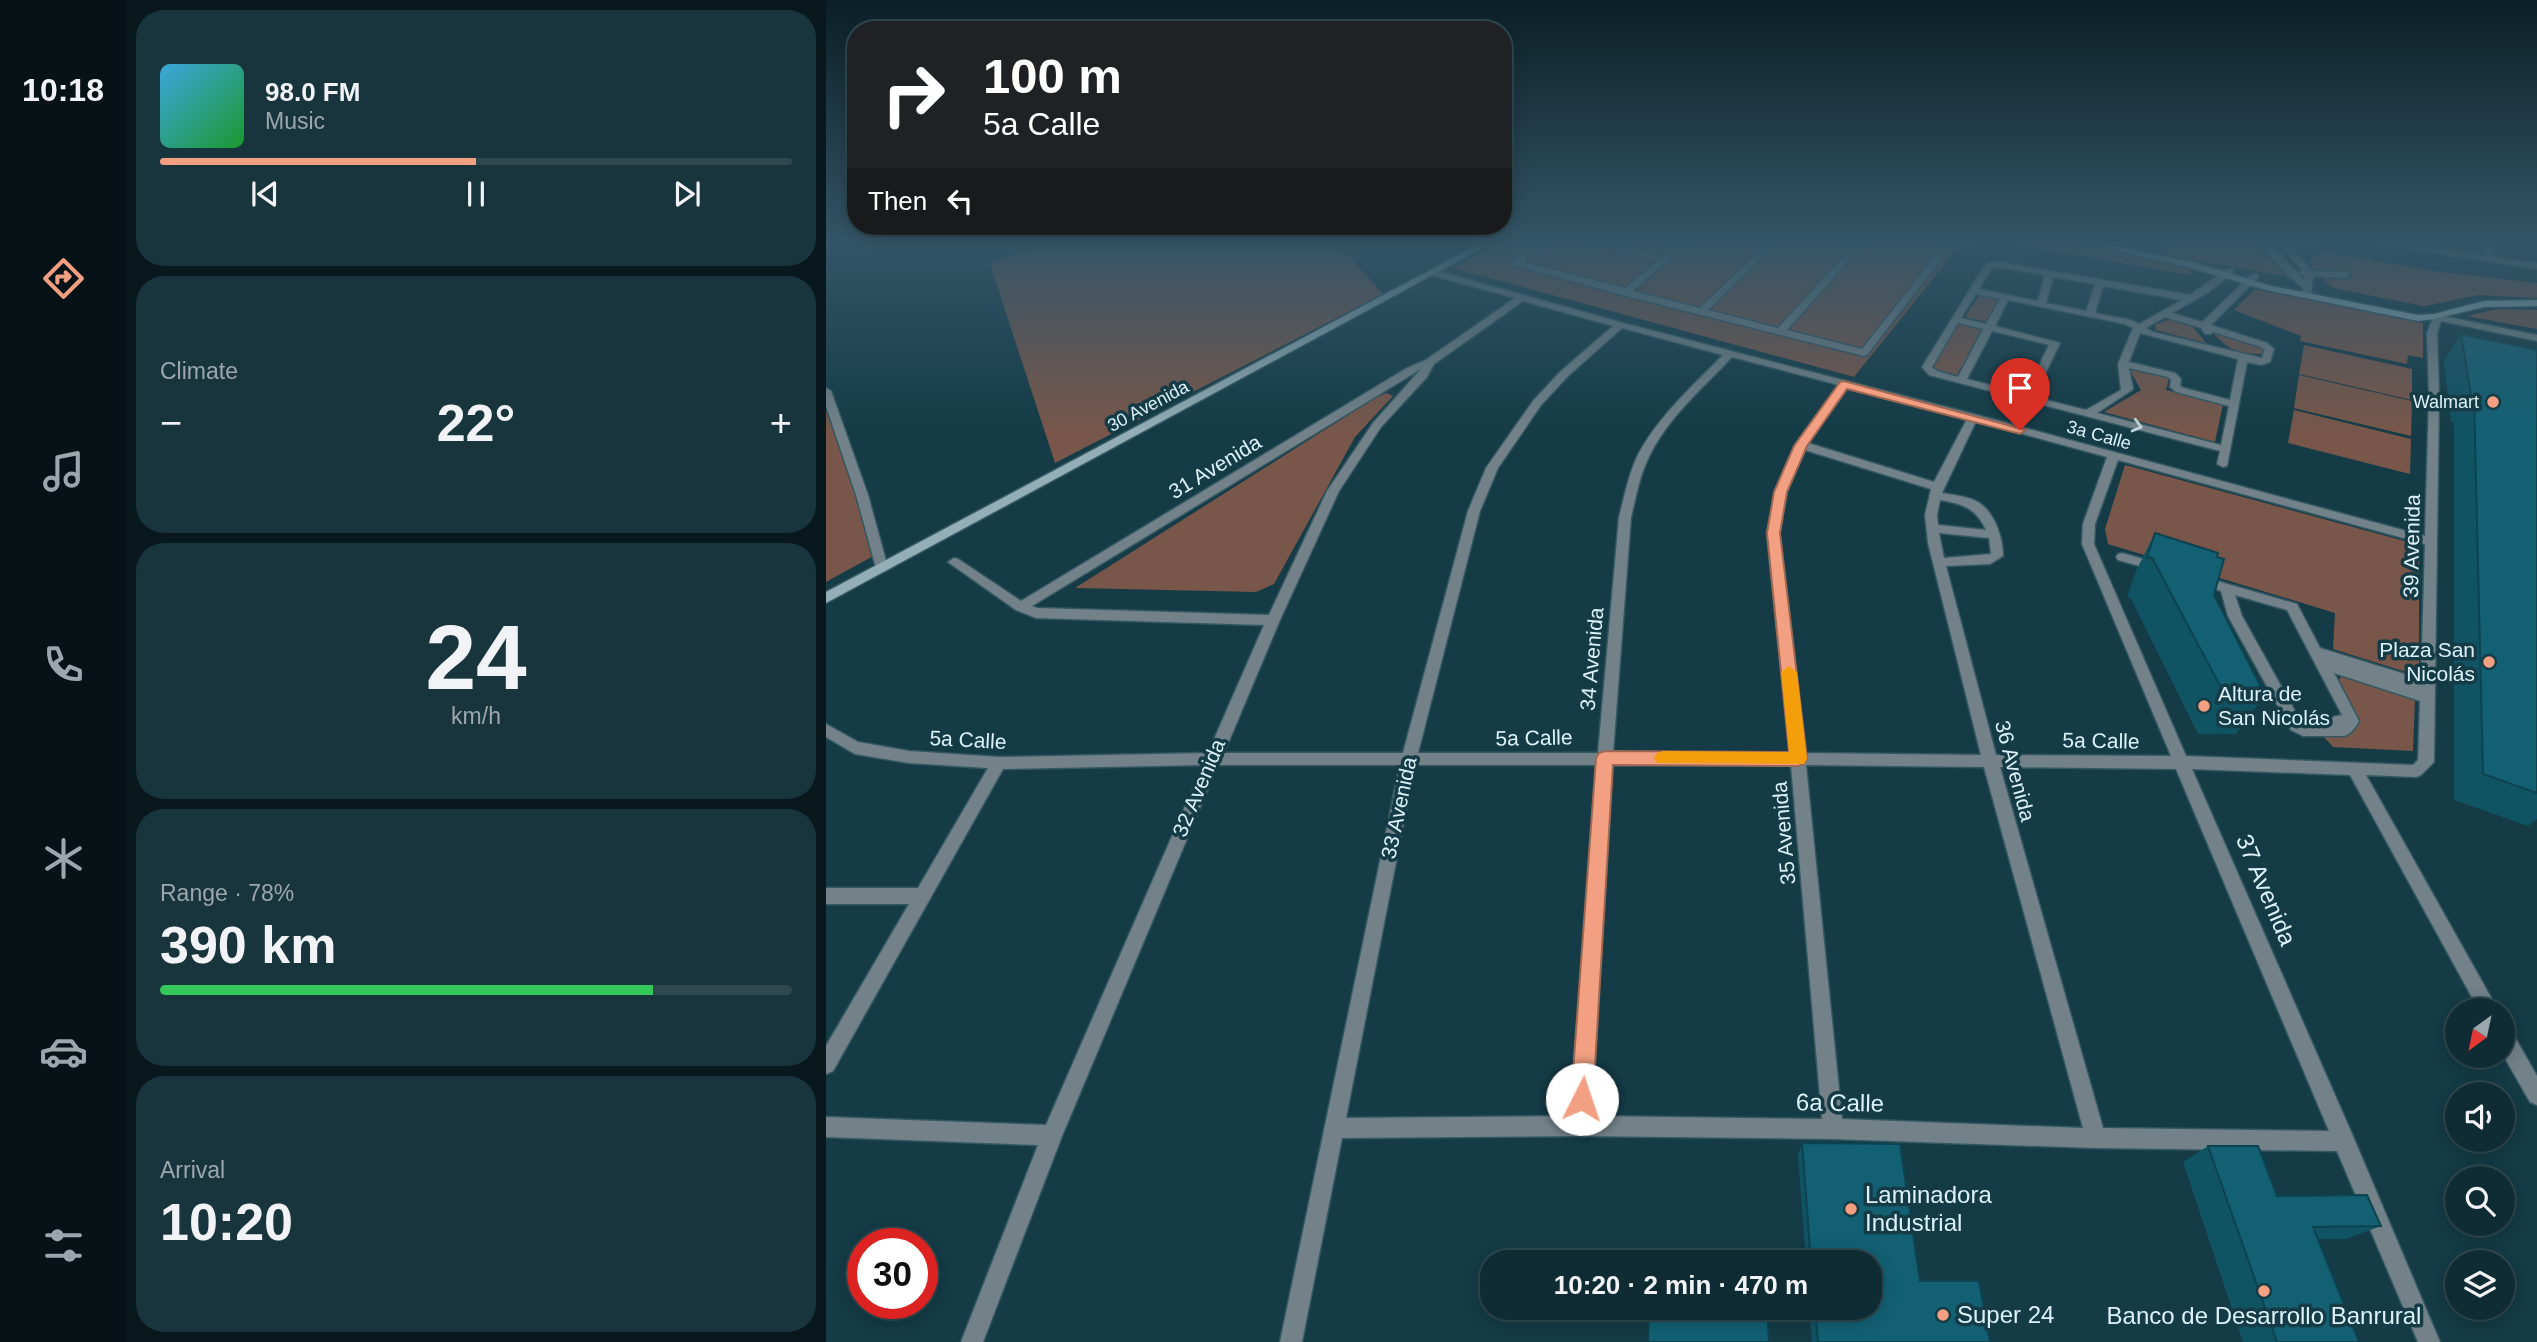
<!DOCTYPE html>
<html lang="en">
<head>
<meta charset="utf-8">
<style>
	:root { --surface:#0f2c34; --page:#18343c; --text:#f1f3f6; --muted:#9ba7ac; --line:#2f484f; --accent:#f2a081 }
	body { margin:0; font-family:Helvetica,sans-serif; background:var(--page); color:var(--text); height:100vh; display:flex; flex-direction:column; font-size:26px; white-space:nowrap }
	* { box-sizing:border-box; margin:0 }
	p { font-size:23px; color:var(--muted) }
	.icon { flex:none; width:38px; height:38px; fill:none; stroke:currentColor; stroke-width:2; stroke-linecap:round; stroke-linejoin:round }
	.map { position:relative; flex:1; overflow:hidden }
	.details { display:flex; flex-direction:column; gap:10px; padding:10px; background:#08181d; width:700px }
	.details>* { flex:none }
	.hud { position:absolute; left:21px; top:21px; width:665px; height:214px; border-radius:28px; box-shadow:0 4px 18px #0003,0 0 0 2px var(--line); background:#202124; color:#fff; overflow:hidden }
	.needle { width:46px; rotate:213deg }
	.controls { position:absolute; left:1619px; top:998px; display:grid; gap:14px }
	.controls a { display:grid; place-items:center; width:70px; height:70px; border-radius:50%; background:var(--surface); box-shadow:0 4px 18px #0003,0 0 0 2px var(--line); font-size:35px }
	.speed { position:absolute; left:21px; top:1228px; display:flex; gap:14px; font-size:35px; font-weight:700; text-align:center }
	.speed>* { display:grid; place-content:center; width:91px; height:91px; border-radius:50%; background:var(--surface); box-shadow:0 4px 18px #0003,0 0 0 2px var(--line); line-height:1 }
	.speed .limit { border:10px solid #d22; background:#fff; color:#111 }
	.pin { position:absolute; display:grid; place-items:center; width:60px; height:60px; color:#fff; margin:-72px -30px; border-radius:50% 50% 50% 0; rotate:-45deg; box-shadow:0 0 7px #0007 }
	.pin .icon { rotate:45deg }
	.me { position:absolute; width:77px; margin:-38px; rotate:4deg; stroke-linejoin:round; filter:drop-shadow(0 0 5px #0008) }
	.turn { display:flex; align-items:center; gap:24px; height:147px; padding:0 21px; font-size:32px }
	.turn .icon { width:91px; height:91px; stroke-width:2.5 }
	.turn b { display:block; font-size:49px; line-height:60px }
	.then { display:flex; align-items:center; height:66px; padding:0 21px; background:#0003; gap:14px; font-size:26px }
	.big { font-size:52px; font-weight:800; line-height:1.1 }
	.details .tile { flex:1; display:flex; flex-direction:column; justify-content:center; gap:10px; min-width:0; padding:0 24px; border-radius:28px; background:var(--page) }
	.details .dial { align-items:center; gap:0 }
	.dial b { font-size:91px; line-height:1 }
	.song { display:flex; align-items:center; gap:21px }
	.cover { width:84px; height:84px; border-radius:10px; background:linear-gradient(135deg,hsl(200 70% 55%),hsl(130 70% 35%)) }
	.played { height:7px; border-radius:4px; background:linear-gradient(90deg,var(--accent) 50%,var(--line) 50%) }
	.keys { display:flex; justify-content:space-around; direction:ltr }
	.heat { display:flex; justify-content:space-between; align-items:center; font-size:38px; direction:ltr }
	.charge { height:10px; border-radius:5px; background:linear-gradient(90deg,#34c759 78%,var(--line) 0) }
	.trip { position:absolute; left:654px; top:1250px; width:402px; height:70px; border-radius:28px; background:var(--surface); box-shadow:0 4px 18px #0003,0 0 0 2px var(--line); font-weight:800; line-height:70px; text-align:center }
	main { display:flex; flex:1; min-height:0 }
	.tabs { display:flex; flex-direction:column; width:126px; justify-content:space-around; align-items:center; background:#061215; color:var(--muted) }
	.tabs .icon { width:49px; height:49px }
	.tabs .selected { color:var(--accent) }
	.tabs b { font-size:32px; color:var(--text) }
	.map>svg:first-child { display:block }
</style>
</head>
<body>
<main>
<nav class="tabs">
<b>10:18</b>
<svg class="icon selected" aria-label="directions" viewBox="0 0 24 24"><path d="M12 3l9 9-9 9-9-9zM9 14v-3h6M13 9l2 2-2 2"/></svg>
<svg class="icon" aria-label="music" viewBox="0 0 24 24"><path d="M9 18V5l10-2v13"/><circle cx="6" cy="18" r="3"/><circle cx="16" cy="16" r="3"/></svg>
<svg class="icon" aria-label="phone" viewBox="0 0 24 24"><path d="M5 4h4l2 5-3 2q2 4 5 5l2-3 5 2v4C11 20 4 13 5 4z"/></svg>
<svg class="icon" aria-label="climate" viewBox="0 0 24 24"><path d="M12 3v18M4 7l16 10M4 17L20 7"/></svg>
<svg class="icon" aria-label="car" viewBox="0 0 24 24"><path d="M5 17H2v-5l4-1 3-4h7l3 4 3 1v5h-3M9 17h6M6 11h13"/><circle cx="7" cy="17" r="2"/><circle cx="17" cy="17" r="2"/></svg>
<svg class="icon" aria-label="filters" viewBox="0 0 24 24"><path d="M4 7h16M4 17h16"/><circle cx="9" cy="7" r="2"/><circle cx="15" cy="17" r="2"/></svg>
</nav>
<section class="details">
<div class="tile">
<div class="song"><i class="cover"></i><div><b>98.0 FM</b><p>Music</p></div></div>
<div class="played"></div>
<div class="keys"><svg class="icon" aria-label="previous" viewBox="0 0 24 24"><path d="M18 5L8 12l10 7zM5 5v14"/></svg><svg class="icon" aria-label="pause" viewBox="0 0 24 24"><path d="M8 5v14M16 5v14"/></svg><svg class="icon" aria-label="next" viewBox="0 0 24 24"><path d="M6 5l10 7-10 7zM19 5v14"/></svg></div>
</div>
<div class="tile"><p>Climate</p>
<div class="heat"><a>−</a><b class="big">22°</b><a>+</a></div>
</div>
<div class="tile dial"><b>24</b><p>km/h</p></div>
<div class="tile"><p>Range · 78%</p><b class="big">390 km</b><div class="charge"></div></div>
<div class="tile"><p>Arrival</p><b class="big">10:20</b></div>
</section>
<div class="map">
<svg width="1711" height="1342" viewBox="0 0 1711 1342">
	<rect width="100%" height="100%" fill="#143b46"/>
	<g fill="#78574a">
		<path d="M215 244H290L294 249 311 244H512L557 294 229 463 164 264Z"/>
		<path d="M672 244H1151L1131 249 1028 377 627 268Z"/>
		<path d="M1188 244H1253L1366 267 1364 275Z"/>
		<path d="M1342 244H1429L1460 276 1340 255Z"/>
		<path d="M1489 253H1504L1615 272 1711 283V298L1653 295 1598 306 1507 288 1495 278 1525 279 1526 273 1489 270 1483 264Z"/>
		<path d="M1429 289 1597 323V358L1582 355 1581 364 1474 341 1475 336 1408 310Z"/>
		<path d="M1154 294 1174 297 1161 322 1139 317Z"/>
		<path d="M1671 309 1711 310V329L1641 316Z"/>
		<path d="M1343 319 1367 327 1380 343 1330 330 1329 325Z"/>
		<path d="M1134 322 1158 327 1131 375 1103 368Z"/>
		<path d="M1387 333 1435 347 1437 354C1414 354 1403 351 1387 333Z"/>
		<path d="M1478 345 1586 369V400L1473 374Z"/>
		<path d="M1303 369 1343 378 1340 390 1397 404 1389 442 1278 412 1315 390Z"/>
		<path d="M1473 375 1586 401 1585 436 1468 408Z"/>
		<path d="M561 393 567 396 529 437 448 584 430 592 249 588 552 396Z"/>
		<path d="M0 410 51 554 0 582Z"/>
		<path d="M1468 410 1585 439 1584 474 1462 443Z"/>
		<path d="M1299 465 1593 545V676L1507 649 1509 613 1282 544 1279 529Z"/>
		<path d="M1518 674 1589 698 1587 751 1507 747 1497 736 1519 735 1528 731 1532 721 1512 680Z"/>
	</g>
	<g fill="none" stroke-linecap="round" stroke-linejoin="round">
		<g stroke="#345862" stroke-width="3">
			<g id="street">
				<path d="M715 244H725L697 262 799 288 832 261 773 244H788L837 257 852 244H861L807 291 874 308 940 244H949L882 310 952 328 1029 244H1038L961 330 1036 349 1114 250 1110 244H1121L1122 250 1041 355 1038 356 796 295 687 265V261Z"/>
				<path d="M1435 244H1444L1478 280V276L1472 273 1476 270 1458 249V244H1489L1485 247H1465L1486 271 1520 272 1524 275 1520 278 1487 276 1485 296 1477 298V288L1461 275Z"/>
				<path d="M1553 244H1576L1661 256 1656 244H1664L1670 258 1711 263V269Z"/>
				<path d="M1169 261 1364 295 1401 269H1407V273L1383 292 1346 313 1376 322 1426 274H1432V278L1385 325 1441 343 1448 349 1444 362 1435 365 1421 362 1401 466 1397 467 1391 464 1394 451 1103 375 1096 367 1159 265ZM1170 267 1219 275 1212 301 1153 289 1165 269ZM1227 277 1269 284 1260 311 1220 303ZM1277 286 1356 300 1313 324 1305 320 1269 313ZM1150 294 1174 299 1160 324 1135 318ZM1182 300 1299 324 1307 328 1292 364 1295 390 1260 410 1208 397 1234 343 1169 326ZM1339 317 1375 328 1379 334H1385L1387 332 1435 347 1438 350 1436 358 1327 332 1320 328ZM1132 323 1157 329 1132 377 1111 371 1106 367ZM1166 331 1223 345 1199 394 1141 379ZM1314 333 1412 359 1404 400 1358 388 1354 386 1355 379 1349 373 1303 362ZM1303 368 1342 377 1345 380 1344 387 1350 392 1403 406 1395 445 1271 413 1306 390 1307 388Z"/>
				<path d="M608 270 797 323 1151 415 1599 536 1603 395 1601 333 1607 318 1612 315 1711 335V341L1615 321 1611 333 1613 395 1608 762 1595 775 1590 777 1540 775 1672 1010H1653L1524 775 1366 769 1526 1134 1614 1342H1592L1511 1151 1270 1148 1007 1139 754 1136 516 1138 476 1342H454L574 765H392L236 1136 157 1342H135L212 1145 0 1137V1117L220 1125 377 765 177 769 7 1071 0 1074V1046L83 904H0V888H92L162 768 83 763 29 754 0 737V724L32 742 83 751 173 757 382 753 438 625 210 618 190 610 122 562 128 558 132 559 195 601 581 368 600 360 689 298 605 275V271ZM697 301 787 326 734 372 707 401 660 468 642 511 577 753H398L454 620 513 491 555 427 601 377 608 364ZM796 328 897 355C867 386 829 419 810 459 802 477 798 498 793 517L772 753H592L654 511 672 468 715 405 742 376ZM906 357 1013 385 969 445 949 491 941 533 964 753H787L805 517C810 498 813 477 822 459 840 419 877 388 906 357ZM595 369 547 423 501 491 443 615 211 608 206 606ZM1021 387 1141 419 1108 482 982 443ZM1150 421 1281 457 1257 524 1256 544 1345 756 1170 755 1120 566 1164 564 1177 556C1177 537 1168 510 1150 501 1140 496 1127 495 1116 493ZM979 450 1105 489 1099 515 1102 543 1155 755 979 753 953 533 961 491ZM1292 460 1599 544 1595 679 1494 648 1471 604 1374 576 1368 580 1369 583 1395 591 1402 616 1465 730 1477 736H1518C1525 734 1530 727 1533 721L1508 673 1594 701 1592 760 1587 765 1360 756 1268 544 1269 524ZM1114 500C1137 504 1150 508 1160 530L1112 525 1111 515ZM1113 533 1163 538 1165 554 1118 558ZM1409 595 1461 610 1516 715 1506 717 1504 721 1505 724H1479L1475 722 1416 616ZM589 765H771L745 1116 520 1118ZM786 765H965L996 1119 765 1116ZM980 765 1158 767 1257 1128 1016 1119ZM1174 767 1350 769 1503 1131 1277 1128Z"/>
				<path d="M0 388 5 391 42 495 62 568 60 571H52L50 568 30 495 0 406Z"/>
				<path d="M1296 553 1335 564 1337 567 1331 571 1292 560 1290 557 1292 554Z"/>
				<path d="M1676 1025 1683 1027 1711 1076V1105L1704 1102 1676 1053Z"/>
			</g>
		</g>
		<g stroke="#345862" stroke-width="3">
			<g id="secondary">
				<path d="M653 244H664L0 603V592Z"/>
				<path d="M1261 244H1278L1371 263 1441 285 1592 315 1608 314 1658 301 1711 300V306L1658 307 1608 319 1592 321 1440 290 1358 266Z"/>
			</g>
		</g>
		<use href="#street" fill="#728288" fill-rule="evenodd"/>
		<use href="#secondary" fill="#93aeb6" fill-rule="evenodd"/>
	</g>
	<g fill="#105363">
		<path d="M1635 334 1711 350V819L1702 826 1628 800V423L1625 422 1618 361Z"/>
		<path d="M1329 533 1388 595 1439 695 1410 734H1372L1305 599 1301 597 1309 573Z"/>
		<path d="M976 1143 1094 1281 1164 1342H986L983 1307H1045V1262H980L972 1155Z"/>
		<path d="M1382 1146 1451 1196 1555 1226 1520 1239H1492L1533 1342H1417L1357 1162Z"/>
	</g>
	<g fill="#136073" stroke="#0d4350" stroke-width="2">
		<path d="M1635 334 1711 350V793L1657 774 1648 396 1645 395Z"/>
		<path d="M1329 533 1392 553 1391 557 1398 559 1388 595 1439 695H1399L1326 558 1321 557Z"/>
		<path d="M976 1143 1074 1144 1094 1281H1153L1164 1342H992L989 1307H1045V1262H985Z"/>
		<path d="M1382 1146H1432L1451 1196 1541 1195 1555 1226 1487 1227 1533 1342H1451Z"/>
		<path d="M823 1307H941L943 1342H822Z"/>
	</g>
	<defs><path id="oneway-chevron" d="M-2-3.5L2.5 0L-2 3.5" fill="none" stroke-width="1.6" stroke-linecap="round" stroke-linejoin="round" transform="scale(1.75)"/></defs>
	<use stroke="#c2d5dc" href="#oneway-chevron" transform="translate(1311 426) rotate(15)"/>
	<linearGradient id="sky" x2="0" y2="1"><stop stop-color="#0b2026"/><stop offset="0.56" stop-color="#345568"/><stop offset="1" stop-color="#345568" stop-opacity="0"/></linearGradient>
	<rect width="1711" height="432" fill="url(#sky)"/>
	<path fill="#f2a081" stroke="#9d6854" stroke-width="2" d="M1018 381 1200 430 1194 434 1021 389 981 446 961 492 954 533 981 759 978 764 972 766 787 765 767 1099 764 1107 756 1111 748 1107 745 1099 770 758 773 753 779 751 963 752 941 533 948 492 968 446 1014 382Z"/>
	<path fill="#f59e0b" d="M963 666 971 672 981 759 978 764 831 763 828 758 831 753 837 751 963 752 955 672Z"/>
	<g fill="#f2a081" stroke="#143b46" stroke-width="2.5">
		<circle cx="1667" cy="402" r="7"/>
		<circle cx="1663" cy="662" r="7"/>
		<circle cx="1378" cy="706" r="7"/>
		<circle cx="1025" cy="1209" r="7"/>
		<circle cx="1438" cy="1291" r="7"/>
		<circle cx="1117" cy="1315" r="7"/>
	</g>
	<g text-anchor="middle" stroke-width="7" stroke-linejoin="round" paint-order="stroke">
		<g font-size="18" fill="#dcf1f8" stroke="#143b46" text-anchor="end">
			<text x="1653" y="408">Walmart</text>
		</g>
		<g font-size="18" fill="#dcf1f8" stroke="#143b46">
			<text transform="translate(322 406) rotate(-28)" y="6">30 Avenida</text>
			<text transform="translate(1273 435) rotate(16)" y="6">3a Calle</text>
		</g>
		<g font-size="21" fill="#dcf1f8" stroke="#143b46">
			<text transform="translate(389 467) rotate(-31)" y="7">31 Avenida</text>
			<text transform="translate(1586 546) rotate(-89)" y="7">39 Avenida</text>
			<text transform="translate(766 659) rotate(-85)" y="7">34 Avenida</text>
			<text transform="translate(708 738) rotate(-1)" y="7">5a Calle</text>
			<text transform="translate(142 740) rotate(3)" y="7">5a Calle</text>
			<text transform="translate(1275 741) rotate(1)" y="7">5a Calle</text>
			<text transform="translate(1189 771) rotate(75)" y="7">36 Avenida</text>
			<text transform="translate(373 788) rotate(-67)" y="7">32 Avenida</text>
			<text transform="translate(573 808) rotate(-78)" y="7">33 Avenida</text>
			<text transform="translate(958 833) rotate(-95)" y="7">35 Avenida</text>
		</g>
		<g font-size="21" fill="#dcf1f8" stroke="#143b46" text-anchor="end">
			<text x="1649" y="657">Plaza San<tspan x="1649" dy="24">Nicolás</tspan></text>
			<text x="1392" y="701" text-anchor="start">Altura de<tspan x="1392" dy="24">San Nicolás</tspan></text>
		</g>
		<g font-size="24" fill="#dcf1f8" stroke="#143b46">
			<text transform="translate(1440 890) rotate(67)" y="8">37 Avenida</text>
			<text transform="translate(1014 1103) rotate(1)" y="8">6a Calle</text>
		</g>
		<g font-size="24" fill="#dcf1f8" stroke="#143b46" text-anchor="start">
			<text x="1039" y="1203">Laminadora<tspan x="1039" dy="28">Industrial</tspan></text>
			<text x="1131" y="1323">Super 24</text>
			<text x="1438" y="1324" text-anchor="middle">Banco de Desarrollo Banrural</text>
		</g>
	</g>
</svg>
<div class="controls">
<a><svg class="needle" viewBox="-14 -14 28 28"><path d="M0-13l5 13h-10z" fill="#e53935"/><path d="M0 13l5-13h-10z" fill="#9ba7ac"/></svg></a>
<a><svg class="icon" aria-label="sound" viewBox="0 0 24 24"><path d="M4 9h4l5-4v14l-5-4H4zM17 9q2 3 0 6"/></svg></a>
<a><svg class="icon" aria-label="search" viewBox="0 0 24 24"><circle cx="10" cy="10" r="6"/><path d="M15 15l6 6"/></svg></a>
<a><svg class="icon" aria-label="layers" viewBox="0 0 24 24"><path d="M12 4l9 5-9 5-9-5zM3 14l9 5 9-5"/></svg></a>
</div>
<div class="speed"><div class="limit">30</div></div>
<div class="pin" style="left:1194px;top:430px;background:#d93025"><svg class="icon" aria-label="arrive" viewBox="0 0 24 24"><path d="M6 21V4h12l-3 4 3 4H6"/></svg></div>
<svg class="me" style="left:756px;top:1099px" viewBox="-20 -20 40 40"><circle r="19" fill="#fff"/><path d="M0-13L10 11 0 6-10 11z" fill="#f2a081"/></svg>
<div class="trip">10:20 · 2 min · 470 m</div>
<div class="hud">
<div class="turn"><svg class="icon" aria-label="right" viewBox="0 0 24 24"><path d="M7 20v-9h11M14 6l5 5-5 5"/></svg><div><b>100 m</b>5a Calle</div></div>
<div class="then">Then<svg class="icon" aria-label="left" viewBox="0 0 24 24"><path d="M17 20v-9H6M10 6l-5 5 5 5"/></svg></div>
</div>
</div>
</main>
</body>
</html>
